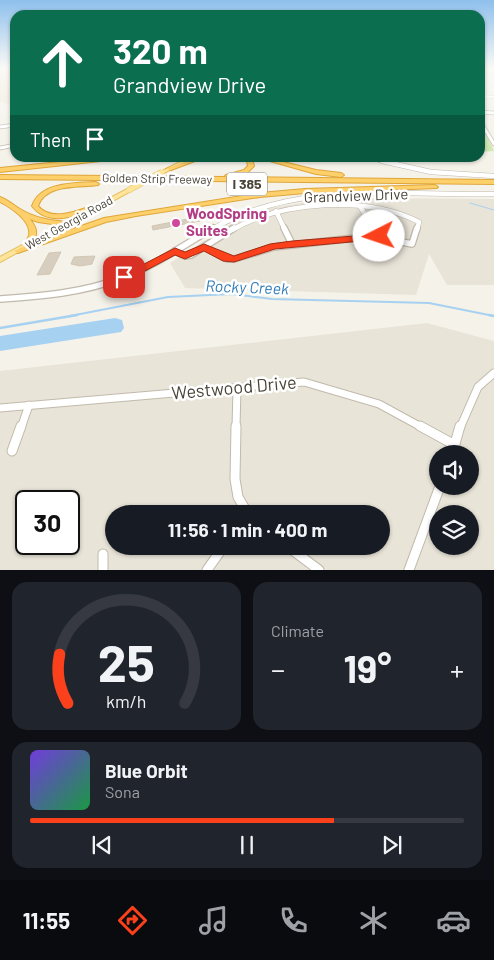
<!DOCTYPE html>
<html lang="en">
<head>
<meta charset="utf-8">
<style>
	:root { --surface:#171b24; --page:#20242c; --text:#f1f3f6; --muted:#9ea1a6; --line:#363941; --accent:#fb411b }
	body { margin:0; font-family:Barlow,sans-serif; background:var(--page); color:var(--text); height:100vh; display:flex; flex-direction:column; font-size:19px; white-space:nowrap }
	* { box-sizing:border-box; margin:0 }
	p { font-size:16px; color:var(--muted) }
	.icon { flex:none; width:28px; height:28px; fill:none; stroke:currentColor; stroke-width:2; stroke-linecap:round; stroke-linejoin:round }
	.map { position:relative; height:570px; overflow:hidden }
	.sheet { display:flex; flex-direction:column; gap:12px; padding:12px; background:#0d0f14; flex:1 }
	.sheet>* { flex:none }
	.guide { position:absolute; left:10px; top:10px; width:475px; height:152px; border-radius:15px; box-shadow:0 1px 4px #0004; background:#0b6e4f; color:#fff; overflow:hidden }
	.controls { position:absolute; left:429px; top:445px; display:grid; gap:10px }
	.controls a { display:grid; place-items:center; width:50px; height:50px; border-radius:50%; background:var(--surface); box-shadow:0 1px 4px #0004; font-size:25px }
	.speed { position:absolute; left:15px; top:490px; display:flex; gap:10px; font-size:25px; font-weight:700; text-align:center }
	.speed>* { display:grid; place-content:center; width:65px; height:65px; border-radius:50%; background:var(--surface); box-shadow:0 1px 4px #0004; line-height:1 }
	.speed .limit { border:2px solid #111; border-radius:8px; background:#fff; color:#111 }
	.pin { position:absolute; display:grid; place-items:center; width:42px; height:42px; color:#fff; margin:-21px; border-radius:10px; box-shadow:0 2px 8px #0006 }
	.me { position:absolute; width:55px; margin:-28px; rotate:266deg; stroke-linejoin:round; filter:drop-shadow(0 0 4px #0008) }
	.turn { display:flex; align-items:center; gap:18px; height:105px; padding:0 20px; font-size:22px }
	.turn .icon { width:65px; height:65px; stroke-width:2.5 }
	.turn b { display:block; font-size:35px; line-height:42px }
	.then { display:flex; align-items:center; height:48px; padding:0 20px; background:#0003; gap:10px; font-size:19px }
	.big { font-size:38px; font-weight:700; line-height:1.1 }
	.sheet .card { flex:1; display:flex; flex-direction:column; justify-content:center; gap:8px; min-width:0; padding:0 18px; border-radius:15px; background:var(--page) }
	.sheet .dial { align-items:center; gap:0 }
	.dial svg { height:130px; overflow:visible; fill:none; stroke:var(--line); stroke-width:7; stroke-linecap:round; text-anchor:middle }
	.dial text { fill:var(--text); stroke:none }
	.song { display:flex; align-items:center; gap:15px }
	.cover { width:60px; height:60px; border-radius:8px; background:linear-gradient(135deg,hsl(260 70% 55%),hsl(140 70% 35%)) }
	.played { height:5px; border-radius:2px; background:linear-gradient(90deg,var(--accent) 70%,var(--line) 70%) }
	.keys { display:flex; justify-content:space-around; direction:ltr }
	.heat { display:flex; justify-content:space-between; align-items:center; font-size:28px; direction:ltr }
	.sheet .tiles { flex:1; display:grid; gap:12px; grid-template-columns:1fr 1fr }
	.card:last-child { grid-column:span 2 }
	.trip { position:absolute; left:105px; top:505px; width:285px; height:50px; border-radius:25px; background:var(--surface); box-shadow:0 1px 4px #0004; font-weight:700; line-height:50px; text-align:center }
	.tab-bar { display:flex; height:80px; justify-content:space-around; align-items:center; background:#090b0e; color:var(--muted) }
	.tab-bar .icon { width:35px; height:35px }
	.tab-bar .active { color:var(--accent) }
	.tab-bar b { font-size:22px; color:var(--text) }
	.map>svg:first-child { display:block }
</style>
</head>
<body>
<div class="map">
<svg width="494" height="570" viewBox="0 0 494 570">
	<rect width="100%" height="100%" fill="#f5f2ea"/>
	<g fill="#e9e4d8" fill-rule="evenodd">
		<path d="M346 198 494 199V285H447L429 254 416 295 185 288 170 263 234 222 264 209 319 200Z"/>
		<path d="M427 323 494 341V570H0V371ZM438 454H470V486H438ZM26 501H69V544H26ZM114 514H381V546H114ZM438 514H470V546H438Z"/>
	</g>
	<path fill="#eee7d4" d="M11 68H15V106L0 102V72Z"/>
	<path fill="#d0e9b3" d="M480 129 484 130 494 151 480 152Z"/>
	<path fill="#a7d1f1" d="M115 318 122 320 124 328 121 332 0 351V336Z"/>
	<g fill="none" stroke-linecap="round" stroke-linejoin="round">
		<path stroke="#a7d1f1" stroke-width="1" d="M470 203 494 210"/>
		<path stroke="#a7d1f1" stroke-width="2" d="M70 316 168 297 232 294 272 299 429 303 494 316"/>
		<g stroke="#a7d1f1" stroke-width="2.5">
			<path d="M489 315 494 316"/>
			<path d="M0 328 77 315"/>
		</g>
	</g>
	<g fill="#d7cebf" stroke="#d2c6b2">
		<path d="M198 217 200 221 153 230 152 226Z"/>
		<path d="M61 252 50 274 37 275 49 253Z"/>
		<path d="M95 256 92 264 80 266 71 264 74 257Z"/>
	</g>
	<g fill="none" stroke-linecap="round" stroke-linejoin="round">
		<g stroke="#c1baac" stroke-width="3">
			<g id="minor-far5">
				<path d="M480 74 494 75"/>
				<path d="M487 75 494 84"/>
				<path d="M480 96 494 97"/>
			</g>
		</g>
		<g stroke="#c1baac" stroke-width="4.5">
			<g id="minor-far4">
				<path d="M480 112 494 113"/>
				<path d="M480 121 494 144"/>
				<path d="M0 127 15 125"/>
				<path d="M0 148 15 145"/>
				<path d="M370 158 387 162"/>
			</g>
		</g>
		<g stroke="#c1baac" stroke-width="5.5">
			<g id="minor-far3">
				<path d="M382 161 431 172 494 176"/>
				<path d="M360 206 374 230"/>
				<path d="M276 211 285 230"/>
				<path d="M211 230C296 179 399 196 494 194"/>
				<path d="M232 230C282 201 367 195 419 222L417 230"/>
			</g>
		</g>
		<g stroke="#c1baac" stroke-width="8">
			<g id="minor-far2">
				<path d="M284 228 292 244"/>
				<path d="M374 228 379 237"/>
				<path d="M204 247 227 259H234L274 247 373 236 412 244 417 228"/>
				<path d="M175 251 185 256 191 255 234 228"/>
				<path d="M0 299C41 296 83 293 121 278 154 266 183 246 213 228"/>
			</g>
		</g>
		<g stroke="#c1baac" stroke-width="9">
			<g id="minor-far1">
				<path d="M0 408 304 382 379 404 423 428"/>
				<path d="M21 428 29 405"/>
				<path d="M236 428 237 388"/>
				<path d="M460 428 478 387 494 373"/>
			</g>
		</g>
		<g stroke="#c1baac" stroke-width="11">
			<g id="minor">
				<path d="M236 426 235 479 238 497 248 514"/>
				<path d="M420 426 455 445"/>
				<path d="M12 451 21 426"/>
				<path d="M452 454 460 426"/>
				<path d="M287 546 319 570"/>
				<path d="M103 554V570"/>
				<path d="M207 570 224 546"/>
				<path d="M409 570 440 486"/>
			</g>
		</g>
		<g stroke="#e5c268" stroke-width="2">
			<g id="major">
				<path d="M188 158H193L164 173 160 172Z"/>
				<path d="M129 188 131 189V191L0 262V257Z"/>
			</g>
		</g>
		<g stroke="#dfa63a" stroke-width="2">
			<g id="highway">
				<path d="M99 158H113L110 160 0 172V168Z"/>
				<path d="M196 158H203L171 170 166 169Z"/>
				<path d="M243 158 252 159 254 166 248 172 229 177 494 180V184L0 179V175L226 177 225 176 226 175 244 170 248 166 247 161 243 159Z"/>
				<path d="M259 158H267L316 170 341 173 344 175 341 177 316 174Z"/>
				<path d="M96 182 99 184 98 185C80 188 46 183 38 206 54 224 82 208 101 203L104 205 103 206C81 214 49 229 32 206 40 182 75 183 96 182Z"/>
				<path d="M435 185 438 187 437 188 305 193 260 197 136 216 106 222 18 253 14 251 25 246C25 242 28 239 29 235 32 221 10 207 0 202V197C8 200 13 205 20 209 34 218 50 220 66 222L70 224 66 226 38 222 30 219C37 228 38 233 33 243L104 218 260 193 305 189Z"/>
			</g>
		</g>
		<use href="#minor-far5" stroke="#fff" stroke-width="2.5"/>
		<use href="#minor-far4" stroke="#fff" stroke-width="3"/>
		<use href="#minor-far3" stroke="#fff" stroke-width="4.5"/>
		<use href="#minor-far2" stroke="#fff" stroke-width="5.5"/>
		<use href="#minor-far1" stroke="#fff" stroke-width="7"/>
		<use href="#minor" stroke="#fff" stroke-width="9"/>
		<use href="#major" fill="#ffe49a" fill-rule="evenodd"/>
		<use href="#highway" fill="#fed06c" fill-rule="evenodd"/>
		<g stroke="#e5c268" stroke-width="6" stroke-linecap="butt">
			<path id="major-bridge" d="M129 190 162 172"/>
		</g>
		<use href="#major-bridge" stroke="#ffe49a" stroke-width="5"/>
	</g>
	<linearGradient id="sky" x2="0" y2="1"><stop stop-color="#8ec0ec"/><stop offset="0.46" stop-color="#faf9f6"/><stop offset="1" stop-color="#faf9f6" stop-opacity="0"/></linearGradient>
	<rect width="494" height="148" fill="url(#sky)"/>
	<path fill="#fb411b" stroke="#a32a12" d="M379 234H383V239L275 249 234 262 223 261 204 251 185 259 175 255 128 280 124 281 119 277 175 248 185 252 204 244 234 256 270 244 292 241Z"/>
	<circle fill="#d1479c" stroke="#fff" stroke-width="2" cx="176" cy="223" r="5"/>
	<g text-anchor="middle" stroke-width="5" stroke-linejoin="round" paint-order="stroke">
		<g font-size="12" fill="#494338" stroke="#fff">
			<text transform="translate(157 179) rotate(1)" y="4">Golden Strip Freeway</text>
			<text transform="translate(69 223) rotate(-29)" y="4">West Georgia Road</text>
		</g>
		<rect fill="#fff" stroke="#807b74" stroke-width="1" x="227" y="172.5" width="40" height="23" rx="4"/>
		<g font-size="14" font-weight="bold" fill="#494338">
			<text x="247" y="189">I 385</text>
		</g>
		<g font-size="15" fill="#494338" stroke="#fff">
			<text transform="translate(356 196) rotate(-2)" y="5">Grandview Drive</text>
		</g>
		<g font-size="15" font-weight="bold" fill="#b23c85" stroke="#fff" text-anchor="start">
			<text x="186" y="219">WoodSpring<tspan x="186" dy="17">Suites</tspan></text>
		</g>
		<g font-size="16" font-style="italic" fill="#2f7bb7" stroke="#fff">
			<text transform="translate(247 287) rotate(2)" y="6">Rocky Creek</text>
		</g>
		<g font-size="18" fill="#494338" stroke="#fff">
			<text transform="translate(234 388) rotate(-5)" y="6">Westwood Drive</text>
		</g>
	</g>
</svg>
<div class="controls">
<a><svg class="icon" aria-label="sound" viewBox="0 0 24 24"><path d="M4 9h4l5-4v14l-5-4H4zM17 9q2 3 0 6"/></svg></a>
<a><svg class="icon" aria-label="layers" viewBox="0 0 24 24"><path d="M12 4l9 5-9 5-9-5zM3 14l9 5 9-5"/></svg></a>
</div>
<div class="speed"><div class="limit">30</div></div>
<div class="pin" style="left:124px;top:277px;background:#d93025"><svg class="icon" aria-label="arrive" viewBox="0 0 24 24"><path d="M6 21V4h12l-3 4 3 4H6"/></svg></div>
<svg class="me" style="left:379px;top:236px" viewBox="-20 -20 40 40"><circle r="19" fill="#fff"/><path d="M0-13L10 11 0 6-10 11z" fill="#fb411b"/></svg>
<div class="trip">11:56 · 1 min · 400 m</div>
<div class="guide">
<div class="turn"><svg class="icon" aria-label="ahead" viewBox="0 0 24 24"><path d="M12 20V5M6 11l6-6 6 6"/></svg><div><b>320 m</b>Grandview Drive</div></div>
<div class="then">Then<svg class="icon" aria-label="arrive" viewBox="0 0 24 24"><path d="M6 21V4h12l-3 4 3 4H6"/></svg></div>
</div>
</div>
<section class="sheet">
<div class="tiles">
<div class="card dial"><svg viewBox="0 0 100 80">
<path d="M14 69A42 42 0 1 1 86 69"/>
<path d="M14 69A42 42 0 0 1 9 39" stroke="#fb411b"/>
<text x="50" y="56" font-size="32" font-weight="700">25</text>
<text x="50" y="72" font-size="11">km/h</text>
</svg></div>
<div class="card"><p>Climate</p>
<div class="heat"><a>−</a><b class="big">19°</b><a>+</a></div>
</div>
<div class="card">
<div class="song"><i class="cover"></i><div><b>Blue Orbit</b><p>Sona</p></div></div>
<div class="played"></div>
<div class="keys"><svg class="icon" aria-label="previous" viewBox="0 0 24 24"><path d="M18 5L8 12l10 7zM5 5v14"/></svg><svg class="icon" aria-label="pause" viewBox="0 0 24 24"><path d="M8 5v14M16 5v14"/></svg><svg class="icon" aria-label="next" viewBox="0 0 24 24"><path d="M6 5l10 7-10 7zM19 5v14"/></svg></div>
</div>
</div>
</section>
<nav class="tab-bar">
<b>11:55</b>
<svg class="icon active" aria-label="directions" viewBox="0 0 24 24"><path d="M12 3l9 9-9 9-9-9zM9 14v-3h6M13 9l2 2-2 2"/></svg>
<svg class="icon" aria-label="music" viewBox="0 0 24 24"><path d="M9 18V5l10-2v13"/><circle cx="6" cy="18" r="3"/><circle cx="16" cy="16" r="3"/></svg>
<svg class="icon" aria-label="phone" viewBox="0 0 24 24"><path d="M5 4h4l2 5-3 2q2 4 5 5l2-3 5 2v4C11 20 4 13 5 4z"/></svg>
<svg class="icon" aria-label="climate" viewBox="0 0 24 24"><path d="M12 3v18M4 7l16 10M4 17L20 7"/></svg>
<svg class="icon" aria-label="car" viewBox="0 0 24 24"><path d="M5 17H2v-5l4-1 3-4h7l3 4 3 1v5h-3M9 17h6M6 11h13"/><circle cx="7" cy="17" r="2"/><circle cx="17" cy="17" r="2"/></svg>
</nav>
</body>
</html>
